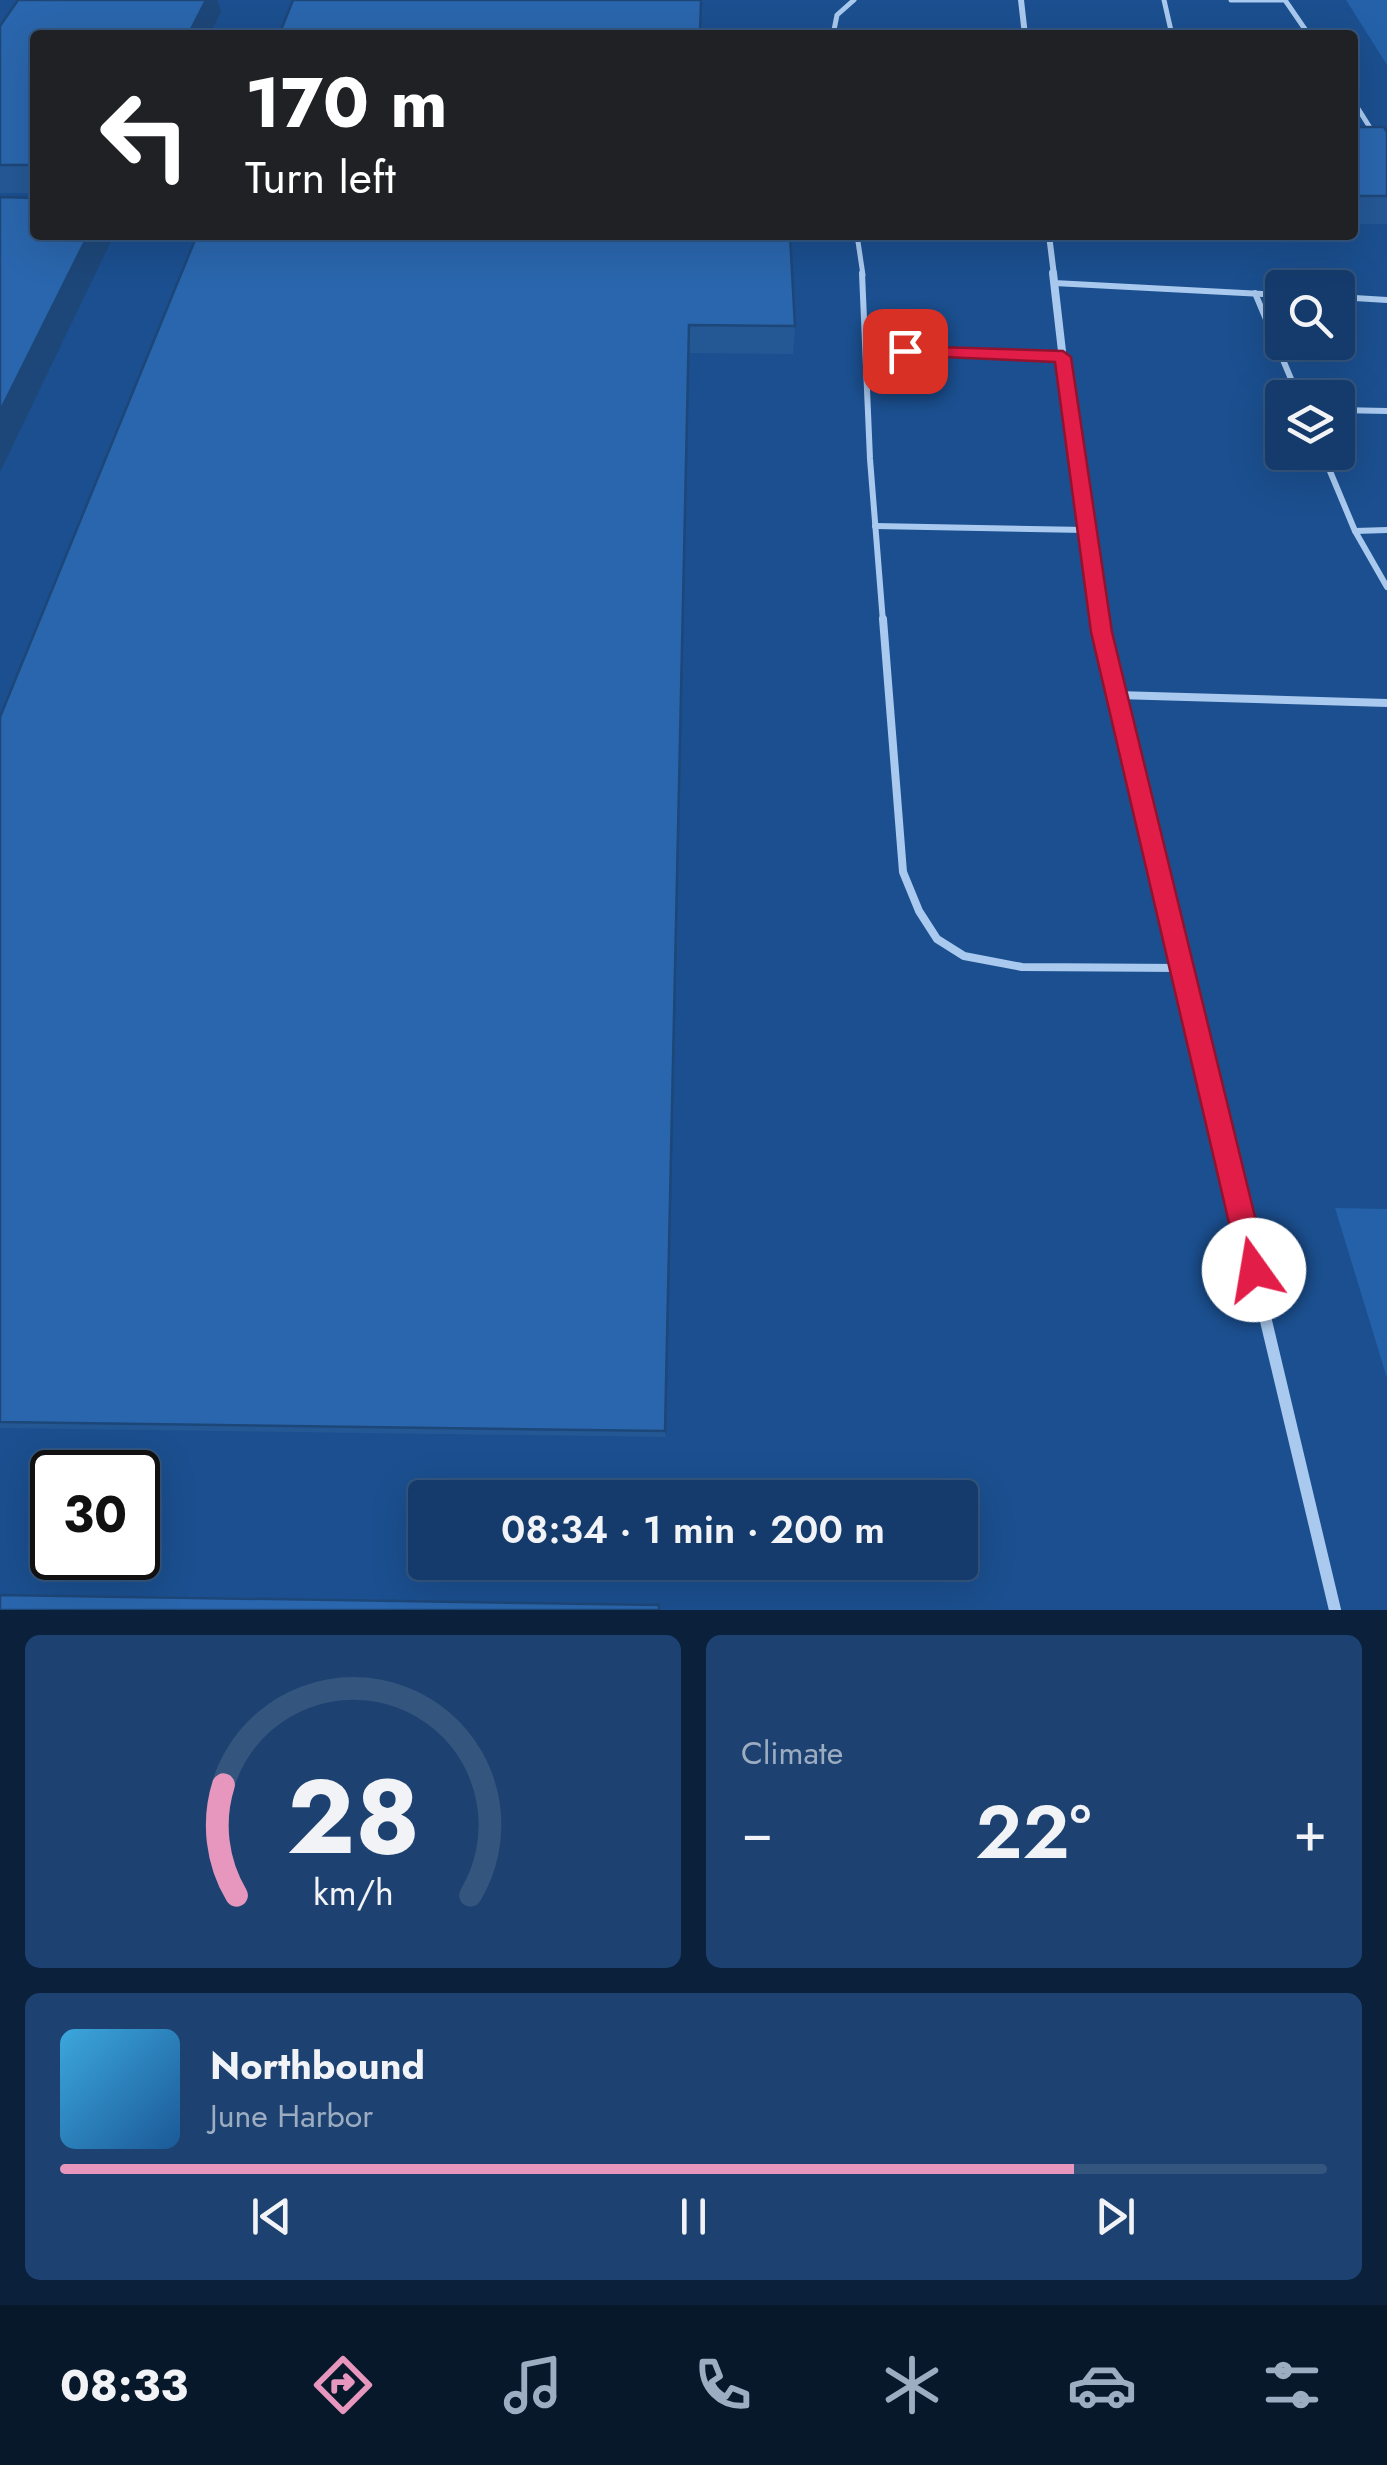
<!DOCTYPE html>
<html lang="en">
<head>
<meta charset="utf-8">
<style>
	:root { --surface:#143b6b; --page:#1d4271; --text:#f1f3f6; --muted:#9dadc1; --line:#33557e; --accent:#e797bd }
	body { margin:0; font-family:Jost,sans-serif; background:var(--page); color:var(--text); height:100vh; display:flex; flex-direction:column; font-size:38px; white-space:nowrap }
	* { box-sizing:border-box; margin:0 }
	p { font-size:32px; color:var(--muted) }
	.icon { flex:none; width:55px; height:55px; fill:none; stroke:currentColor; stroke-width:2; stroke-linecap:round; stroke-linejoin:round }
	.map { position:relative; height:1610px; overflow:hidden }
	.drawer { display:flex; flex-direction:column; gap:25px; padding:25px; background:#0b203b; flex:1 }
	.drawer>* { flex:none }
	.banner { position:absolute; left:30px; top:30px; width:1328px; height:210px; border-radius:10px; box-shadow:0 10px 40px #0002,0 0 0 2px var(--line); background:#202124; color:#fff; overflow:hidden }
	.buttons { position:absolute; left:1265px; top:270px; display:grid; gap:20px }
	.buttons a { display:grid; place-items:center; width:90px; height:90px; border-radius:10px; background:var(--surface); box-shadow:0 10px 40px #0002,0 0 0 2px var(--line); font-size:50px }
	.speed { position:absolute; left:30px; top:1450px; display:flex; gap:20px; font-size:50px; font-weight:700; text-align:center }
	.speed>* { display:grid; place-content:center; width:130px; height:130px; border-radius:50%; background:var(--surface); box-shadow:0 10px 40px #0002,0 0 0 2px var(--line); line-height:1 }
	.speed .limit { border:5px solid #111; border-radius:15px; background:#fff; color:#111 }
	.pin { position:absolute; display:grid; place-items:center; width:85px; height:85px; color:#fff; margin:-42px; border-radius:20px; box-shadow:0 5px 15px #0006 }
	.me { position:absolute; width:110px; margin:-55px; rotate:347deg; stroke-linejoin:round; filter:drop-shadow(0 0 8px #0008) }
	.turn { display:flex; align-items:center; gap:35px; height:210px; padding:0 50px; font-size:45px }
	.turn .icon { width:130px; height:130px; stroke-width:2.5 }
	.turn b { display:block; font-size:70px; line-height:85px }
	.big { font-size:75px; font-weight:600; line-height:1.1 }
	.drawer .card { flex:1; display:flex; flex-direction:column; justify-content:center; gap:15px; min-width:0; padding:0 35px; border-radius:15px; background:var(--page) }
	.drawer .dial { align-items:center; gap:0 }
	.dial svg { height:260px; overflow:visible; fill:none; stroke:var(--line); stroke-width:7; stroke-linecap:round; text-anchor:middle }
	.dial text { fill:var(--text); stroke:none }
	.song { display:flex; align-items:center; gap:30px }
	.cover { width:120px; height:120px; border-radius:15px; background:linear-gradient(135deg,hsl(200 70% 55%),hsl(210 70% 35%)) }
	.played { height:10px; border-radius:5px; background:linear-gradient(90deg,var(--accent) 80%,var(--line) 80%) }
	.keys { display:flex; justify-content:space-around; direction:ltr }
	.heat { display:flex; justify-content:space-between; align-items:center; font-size:55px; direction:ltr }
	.drawer .tiles { flex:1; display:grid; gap:25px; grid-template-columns:1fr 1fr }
	.card:last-child { grid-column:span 2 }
	.trip { position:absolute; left:408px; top:1480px; width:570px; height:100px; border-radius:10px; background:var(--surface); box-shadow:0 10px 40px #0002,0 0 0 2px var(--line); font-weight:600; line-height:100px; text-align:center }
	.tabs { display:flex; height:160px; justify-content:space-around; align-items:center; background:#08182b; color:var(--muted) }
	.tabs .icon { width:70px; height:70px }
	.tabs .active { color:var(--accent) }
	.tabs b { font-size:45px; color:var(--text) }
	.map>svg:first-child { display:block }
</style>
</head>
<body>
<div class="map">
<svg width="1387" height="1610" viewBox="0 0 1387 1610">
	<rect width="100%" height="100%" fill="#1b4f8f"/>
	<g fill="#2461a8">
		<path d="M1346 0H1387V65Z"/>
		<path d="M1335 1208 1387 1209V1378Z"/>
	</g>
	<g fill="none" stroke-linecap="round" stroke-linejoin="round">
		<g stroke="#a9c9ee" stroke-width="5">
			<path d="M1164 0 1172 35"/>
			<path d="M1231 0H1285L1309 35"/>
			<path d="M833 35 837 15 854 0"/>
			<path d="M1352 99 1374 134"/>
			<path d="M857 235 863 275"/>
		</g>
		<g stroke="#a9c9ee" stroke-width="6">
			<path d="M862 273 870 459 883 622"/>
			<path d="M1054 283 1282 295"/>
			<path d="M1255 293 1299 398"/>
			<path d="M1338 297 1387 300"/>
			<path d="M866 349 1063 357"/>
			<path d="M1338 410 1387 411"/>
			<path d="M1322 452 1355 531 1387 587"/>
			<path d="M875 526 1086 530"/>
			<path d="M1355 531 1387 530"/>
		</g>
		<g stroke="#a9c9ee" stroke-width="8">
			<path d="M883 619 903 872 919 911 937 939 964 956 1022 967 1182 968"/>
			<path d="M1117 695 1387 703"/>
		</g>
		<g stroke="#a9c9ee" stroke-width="6">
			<path d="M1021 0 1025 35"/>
			<path d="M1049 235 1054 275"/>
		</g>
		<path stroke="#a9c9ee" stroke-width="8" d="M1053 273 1076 473 1100 622"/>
		<path stroke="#a9c9ee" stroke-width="10" d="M1100 619 1204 1059"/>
		<path stroke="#a9c9ee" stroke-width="12" d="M1203 1057 1335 1610"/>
	</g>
	<g fill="#245895">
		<path d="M221 12 210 35H35V193H0V26Z"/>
		<path d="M1352 127 1387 132V224H1352Z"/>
		<path d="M197 235 795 326 793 354 689 353 666 1437 0 1428V717Z"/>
		<path d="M0 1594 661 1604 660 1610H0Z"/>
	</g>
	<g fill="#1d4779">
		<path d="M206 0H217L221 12 210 35H188Z"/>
		<path d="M88 235H114L0 472V411Z"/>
		<path d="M689 353 666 1437 665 1431Z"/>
	</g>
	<g fill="#2a66ad" stroke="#1d4779" stroke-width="2.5">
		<path d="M18 0H206L188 35H35V165H0V26Z"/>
		<path d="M293 0H701L700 35H279Z"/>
		<path d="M1352 127H1384L1387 132V196H1352Z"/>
		<path d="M0 197 35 198V235H88L0 411Z"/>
		<path d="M197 235H790L795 326 689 325 665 1431 0 1422V717Z"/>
		<path d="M0 1595 659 1605V1610H0Z"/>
	</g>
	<path fill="#e11d48" stroke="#92132f" stroke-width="2.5" d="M905 346 1063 351 1071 357 1112 632 1268 1270 1264 1280 1254 1284 1244 1280 1240 1270 1091 632 1055 362 899 355 897 351Z"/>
</svg>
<div class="buttons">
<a><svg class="icon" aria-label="search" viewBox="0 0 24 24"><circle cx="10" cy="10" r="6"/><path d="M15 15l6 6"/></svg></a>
<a><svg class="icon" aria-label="layers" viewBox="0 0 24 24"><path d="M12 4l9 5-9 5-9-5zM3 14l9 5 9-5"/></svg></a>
</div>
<div class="speed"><div class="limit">30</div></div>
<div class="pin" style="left:905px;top:351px;background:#d93025"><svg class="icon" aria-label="arrive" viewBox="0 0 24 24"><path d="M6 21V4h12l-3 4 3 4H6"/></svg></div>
<svg class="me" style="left:1254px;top:1270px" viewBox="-20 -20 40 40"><circle r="19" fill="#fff"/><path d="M0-13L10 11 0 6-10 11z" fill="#e11d48"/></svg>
<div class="trip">08:34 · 1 min · 200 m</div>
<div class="banner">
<div class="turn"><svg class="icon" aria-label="left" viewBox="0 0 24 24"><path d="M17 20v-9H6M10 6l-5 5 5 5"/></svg><div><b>170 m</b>Turn left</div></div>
</div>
</div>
<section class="drawer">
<div class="tiles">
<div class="card dial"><svg viewBox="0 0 100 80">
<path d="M14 69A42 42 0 1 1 86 69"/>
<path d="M14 69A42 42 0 0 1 10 35" stroke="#e797bd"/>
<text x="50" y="56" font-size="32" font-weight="700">28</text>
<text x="50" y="72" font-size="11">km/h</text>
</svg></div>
<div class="card"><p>Climate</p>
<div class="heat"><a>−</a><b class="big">22°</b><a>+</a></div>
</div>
<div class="card">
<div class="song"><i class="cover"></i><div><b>Northbound</b><p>June Harbor</p></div></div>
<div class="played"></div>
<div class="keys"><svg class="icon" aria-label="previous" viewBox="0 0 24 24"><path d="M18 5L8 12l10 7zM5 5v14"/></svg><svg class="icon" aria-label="pause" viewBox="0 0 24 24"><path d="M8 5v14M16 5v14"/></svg><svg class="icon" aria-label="next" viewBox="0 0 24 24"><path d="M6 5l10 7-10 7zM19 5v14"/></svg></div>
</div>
</div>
</section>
<nav class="tabs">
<b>08:33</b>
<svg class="icon active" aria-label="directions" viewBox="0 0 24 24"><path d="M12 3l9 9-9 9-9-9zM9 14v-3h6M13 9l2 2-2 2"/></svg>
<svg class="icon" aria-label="music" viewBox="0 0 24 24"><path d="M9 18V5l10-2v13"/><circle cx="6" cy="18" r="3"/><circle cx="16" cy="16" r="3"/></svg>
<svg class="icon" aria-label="phone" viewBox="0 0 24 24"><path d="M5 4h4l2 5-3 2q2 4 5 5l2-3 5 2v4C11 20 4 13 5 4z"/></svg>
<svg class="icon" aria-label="climate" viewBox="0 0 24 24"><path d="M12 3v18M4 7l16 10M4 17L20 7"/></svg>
<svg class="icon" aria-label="car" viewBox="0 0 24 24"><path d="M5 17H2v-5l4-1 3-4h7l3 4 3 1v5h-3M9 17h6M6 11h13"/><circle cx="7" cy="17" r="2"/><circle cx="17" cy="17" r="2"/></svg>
<svg class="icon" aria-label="filters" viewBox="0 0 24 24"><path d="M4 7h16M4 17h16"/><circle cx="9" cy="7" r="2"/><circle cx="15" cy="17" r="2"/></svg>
</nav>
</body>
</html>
